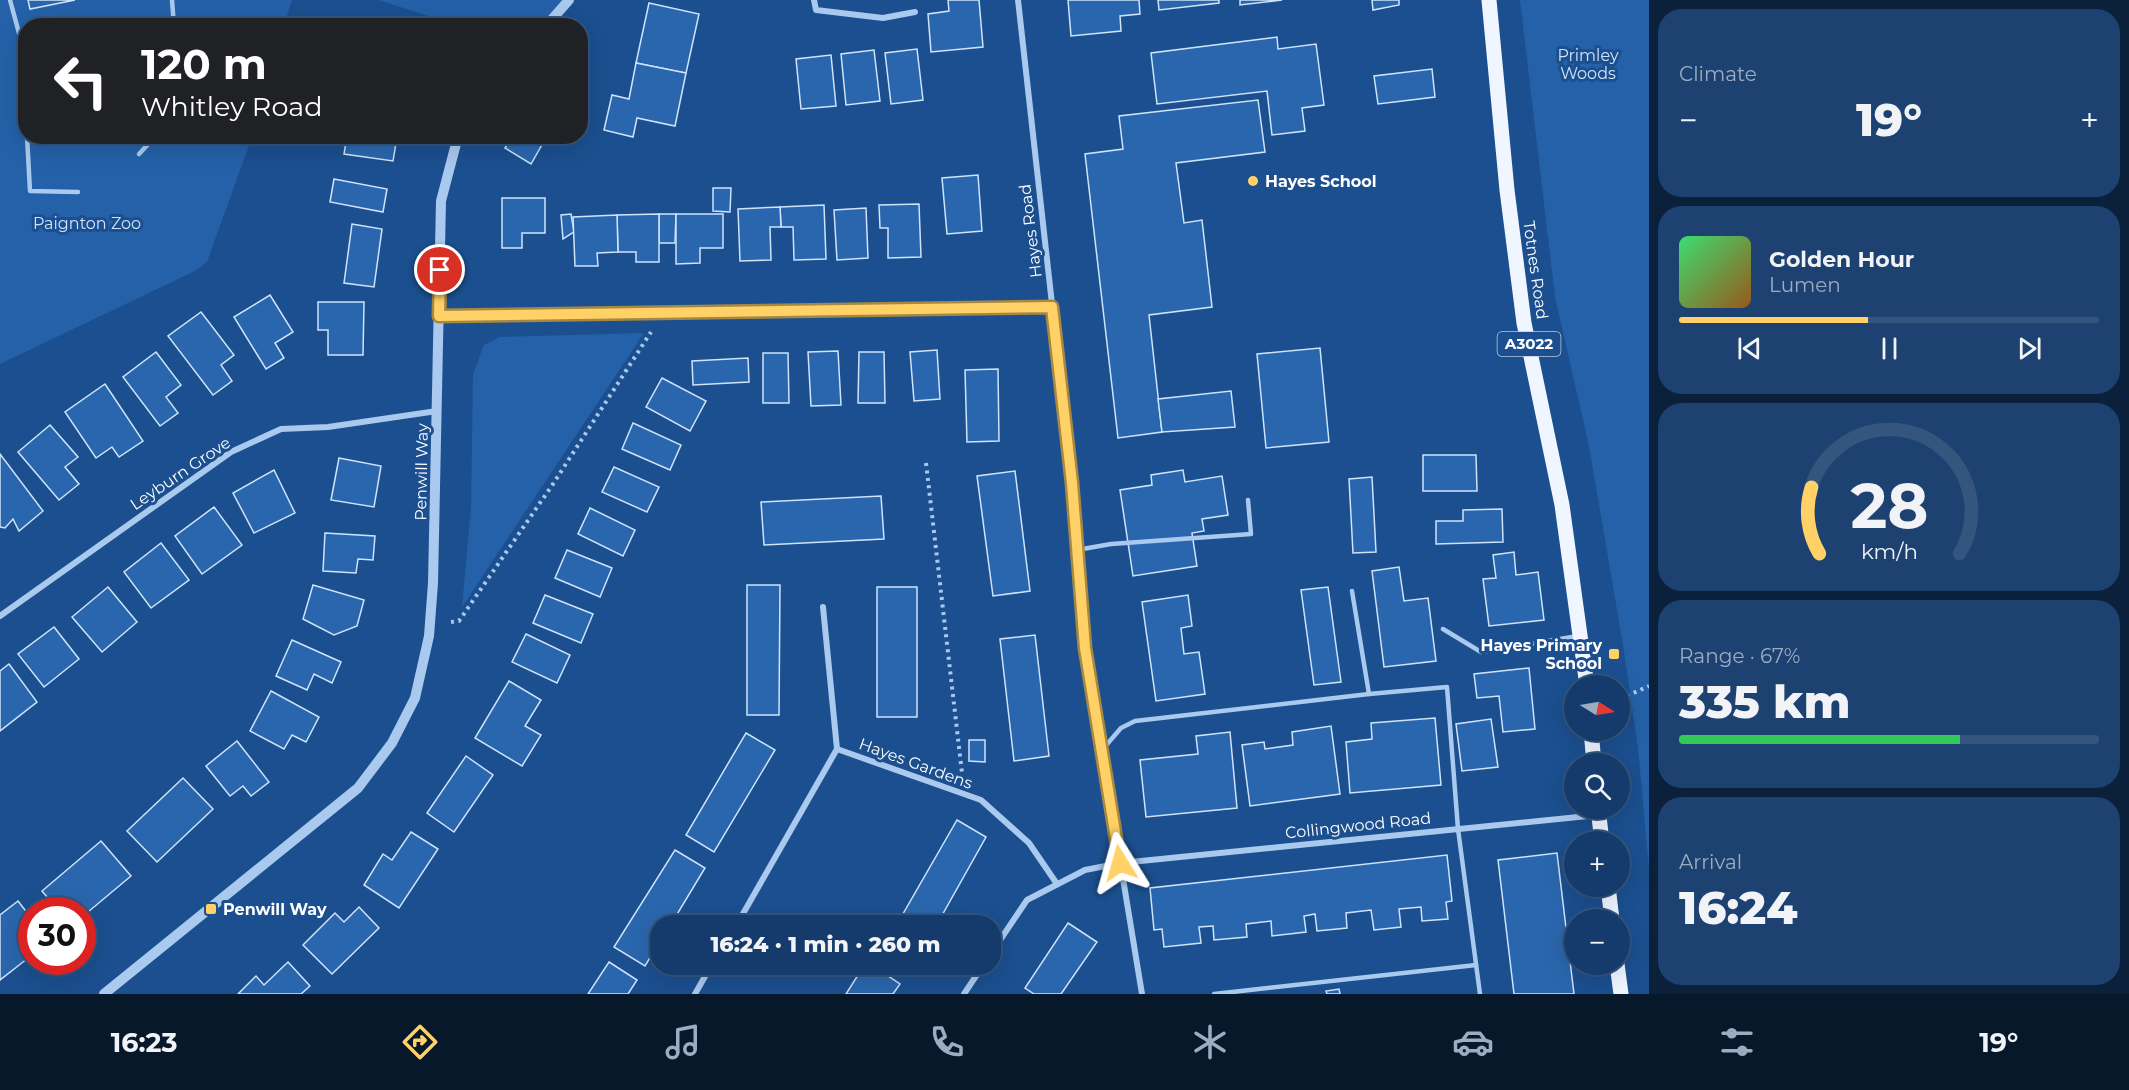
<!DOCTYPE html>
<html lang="en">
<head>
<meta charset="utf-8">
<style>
	:root { --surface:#143b6b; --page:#1d4271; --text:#f1f3f6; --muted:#9dadc1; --line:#33557e; --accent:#ffd166 }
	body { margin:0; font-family:Montserrat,sans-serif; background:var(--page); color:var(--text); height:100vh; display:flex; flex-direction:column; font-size:22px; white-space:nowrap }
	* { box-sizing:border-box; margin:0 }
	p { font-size:20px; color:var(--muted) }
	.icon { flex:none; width:33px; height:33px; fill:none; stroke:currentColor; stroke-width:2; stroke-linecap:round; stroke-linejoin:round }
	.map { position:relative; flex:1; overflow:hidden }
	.drawer { display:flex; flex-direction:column; gap:9px; padding:9px; background:#0b203b; width:480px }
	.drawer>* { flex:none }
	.top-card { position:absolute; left:18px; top:18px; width:570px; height:126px; border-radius:24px; box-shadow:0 6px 24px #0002,0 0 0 2px var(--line); background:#202124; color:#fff; overflow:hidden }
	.needle { width:39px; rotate:101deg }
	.buttons { position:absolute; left:1564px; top:675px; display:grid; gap:12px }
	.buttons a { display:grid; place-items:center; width:66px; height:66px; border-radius:50%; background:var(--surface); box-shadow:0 6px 24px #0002,0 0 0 2px var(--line); font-size:30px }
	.speed { position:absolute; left:18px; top:897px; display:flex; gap:12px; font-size:30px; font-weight:700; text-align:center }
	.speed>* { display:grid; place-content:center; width:78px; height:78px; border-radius:50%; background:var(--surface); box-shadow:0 6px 24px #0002,0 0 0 2px var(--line); line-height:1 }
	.speed .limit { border:9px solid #d22; background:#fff; color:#111 }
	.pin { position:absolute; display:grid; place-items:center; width:51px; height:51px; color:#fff; margin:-26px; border:3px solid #fff; border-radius:50%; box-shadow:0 2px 6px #0007 }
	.me { position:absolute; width:66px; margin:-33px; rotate:352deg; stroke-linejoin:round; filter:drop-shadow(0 0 4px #0008) }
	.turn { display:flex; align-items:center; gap:21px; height:126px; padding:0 24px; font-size:27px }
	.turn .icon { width:78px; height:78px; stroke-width:2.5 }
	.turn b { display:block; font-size:42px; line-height:51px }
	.big { font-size:45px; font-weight:800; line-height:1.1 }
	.drawer .widget { flex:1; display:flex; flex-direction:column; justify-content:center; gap:9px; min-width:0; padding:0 21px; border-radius:24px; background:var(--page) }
	.drawer .dial { align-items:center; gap:0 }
	.dial svg { height:156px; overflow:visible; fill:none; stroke:var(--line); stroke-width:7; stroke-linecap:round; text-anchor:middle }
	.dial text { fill:var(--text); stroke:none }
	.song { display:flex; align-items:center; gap:18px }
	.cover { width:72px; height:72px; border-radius:9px; background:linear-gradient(135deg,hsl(140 70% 55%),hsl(30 70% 35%)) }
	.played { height:6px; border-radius:3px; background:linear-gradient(90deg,var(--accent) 45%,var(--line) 45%) }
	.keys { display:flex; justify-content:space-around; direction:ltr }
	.heat { display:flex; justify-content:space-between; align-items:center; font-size:33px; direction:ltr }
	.charge { height:9px; border-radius:4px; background:linear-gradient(90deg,#34c759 67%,var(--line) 0) }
	.trip { position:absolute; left:650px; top:915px; width:351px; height:60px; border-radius:24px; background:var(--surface); box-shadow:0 6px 24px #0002,0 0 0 2px var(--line); font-weight:800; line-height:60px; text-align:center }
	.tabs { display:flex; height:96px; justify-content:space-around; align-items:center; background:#08182b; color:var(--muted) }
	.tabs .icon { width:42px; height:42px }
	.tabs .selected { color:var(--accent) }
	.tabs b { font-size:27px; color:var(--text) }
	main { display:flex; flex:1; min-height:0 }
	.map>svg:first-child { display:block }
</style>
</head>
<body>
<main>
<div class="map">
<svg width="1649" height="994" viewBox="0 0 1649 994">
	<rect width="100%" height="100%" fill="#1b4f8f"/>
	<g fill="#2461a8">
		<path d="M0 0H292L284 25 26 26V136L252 137 207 262 195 271 0 364Z"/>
		<path d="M378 0H569L546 26 457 25Z"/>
		<path d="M1520 0H1649V869L1638 748 1623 645 1589 446 1555 297Z"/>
		<path d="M644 333 462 607 471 508 473 374 484 345 500 337Z"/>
	</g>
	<g fill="#2a66ad" stroke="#cfe3fa" stroke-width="1.5">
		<path d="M28 0H75L30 9Z"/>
		<path d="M948 0H979L983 47 931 52 928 14 949 11Z"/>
		<path d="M1068 0H1139L1140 14 1120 16 1121 31 1071 36Z"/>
		<path d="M1158 0H1219V3L1159 10Z"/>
		<path d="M1240 0H1282L1240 5Z"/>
		<path d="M1372 0H1399V5L1373 10Z"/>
		<path d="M649 3 699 14 686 73 636 63Z"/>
		<path d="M1277 37 1278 49 1316 44 1324 105 1302 108 1305 131 1272 135 1267 91 1157 104 1151 53Z"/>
		<path d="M917 49 923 100 891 104 885 53Z"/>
		<path d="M874 50 880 101 846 105 841 54Z"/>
		<path d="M831 55 836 106 801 109 796 59Z"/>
		<path d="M636 63 686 73 675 126 637 118 633 137 604 130 612 95 629 99Z"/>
		<path d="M1432 69 1435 97 1378 104 1374 76Z"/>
		<path d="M1258 100 1265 152 1176 163 1184 223 1202 220 1212 307 1149 315 1162 432 1118 438 1085 154 1123 149 1119 116Z"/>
		<path d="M347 136 397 137 393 161 344 154Z"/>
		<path d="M512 136H547L531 164 505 148Z"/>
		<path d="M978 175 982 231 947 234 942 178Z"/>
		<path d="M334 179 387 189 383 212 330 202Z"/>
		<path d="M713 188H731L730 212 713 211Z"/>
		<path d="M502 198H545V233H522V248H502Z"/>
		<path d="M919 204 921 257 888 258V228H880L879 205Z"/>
		<path d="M824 205 826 259 794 260 793 227H781L780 207Z"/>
		<path d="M780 207 781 227H770L771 260 740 261 738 209Z"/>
		<path d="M866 208 868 258 837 260 834 210Z"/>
		<path d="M571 214 574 232 563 239 561 215Z"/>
		<path d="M659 214H676L675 243H659Z"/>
		<path d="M659 214V262H636V252H618L617 215Z"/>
		<path d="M676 214H723V248H700V263L676 264Z"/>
		<path d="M617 215 618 252 597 253 598 266H575L573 217Z"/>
		<path d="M352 224 382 229 374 287 344 283Z"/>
		<path d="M270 295 293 332 275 343 284 358 266 369 234 317Z"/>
		<path d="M318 302H364L363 355H328V330H318Z"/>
		<path d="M201 312 234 355 221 365 232 381 213 395 168 336Z"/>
		<path d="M1320 348 1329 442 1266 448 1257 354Z"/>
		<path d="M937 350 940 399 914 401 910 352Z"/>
		<path d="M838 351 841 405 811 406 808 352Z"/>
		<path d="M156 352 181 385 166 397 178 413 160 426 123 377Z"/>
		<path d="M859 352H884L885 403H858Z"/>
		<path d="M763 353H788L789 403H763Z"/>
		<path d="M748 358 749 382 693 385 692 361Z"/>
		<path d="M998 369 999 441 967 442 965 370Z"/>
		<path d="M662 378 706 401 690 431 646 407Z"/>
		<path d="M105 384 143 441 119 457 112 447 96 458 65 412Z"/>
		<path d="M1231 391 1235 427 1162 432 1158 399Z"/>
		<path d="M633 423 681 445 670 470 622 449Z"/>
		<path d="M50 425 78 457 65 467 79 484 59 500 18 452Z"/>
		<path d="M0 454 43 511 19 531 13 519 5 528 0 527Z"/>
		<path d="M1423 455H1476L1477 491H1423Z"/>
		<path d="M339 458 381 466 374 507 331 500Z"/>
		<path d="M614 467 659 487 647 512 602 492Z"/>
		<path d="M274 470 295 513 254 533 233 493Z"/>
		<path d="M1183 470 1185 482 1222 476 1228 515 1202 519 1204 531 1192 533 1197 566 1133 576 1120 490 1152 485 1151 475Z"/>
		<path d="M1015 471 1030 591 993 596 977 476Z"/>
		<path d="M1372 477 1376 552 1353 553 1349 479Z"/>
		<path d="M881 496 884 539 764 545 761 502Z"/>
		<path d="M214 507 242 545 202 574 175 536Z"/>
		<path d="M590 508 635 530 623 556 578 534Z"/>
		<path d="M1502 509 1503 542 1436 544V521H1463V510Z"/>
		<path d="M325 533 375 536 373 560 358 559 356 573 323 571Z"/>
		<path d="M161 543 189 580 151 608 124 572Z"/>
		<path d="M567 550 612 568 600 597 555 578Z"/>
		<path d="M1514 552 1516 575 1538 572 1544 620 1489 626 1483 579 1496 578 1493 555Z"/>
		<path d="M1399 567 1404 601 1428 598 1436 661 1384 667 1372 571Z"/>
		<path d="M313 585 364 600 357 626 334 635 303 619Z"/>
		<path d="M747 585H780L779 715H747Z"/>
		<path d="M108 587 137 622 102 652 72 617Z"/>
		<rect x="877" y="587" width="40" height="130"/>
		<path d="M1328 587 1341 682 1314 685 1301 590Z"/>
		<path d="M545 595 593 614 581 643 533 623Z"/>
		<path d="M1188 595 1192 626 1181 628 1184 654 1199 652 1205 694 1156 701 1142 602Z"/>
		<path d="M54 627 79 659 44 687 18 654Z"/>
		<path d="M526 634 570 655 557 683 512 662Z"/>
		<path d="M1035 635 1049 756 1014 761 1000 639Z"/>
		<path d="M292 640 341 662 332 683 314 674 307 690 276 676Z"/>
		<path d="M9 664 37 702 0 731V671Z"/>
		<path d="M1529 668 1535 729 1503 732 1499 696 1477 698 1474 674Z"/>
		<path d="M509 681 541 700 525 726 541 735 522 766 475 738Z"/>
		<path d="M271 691 319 717 306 742 292 735 284 749 250 731Z"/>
		<path d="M1435 718 1441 785 1350 793 1346 742 1372 739 1371 723Z"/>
		<path d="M1491 719 1498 767 1462 771 1456 724Z"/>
		<path d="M1331 726 1340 794 1250 806 1242 745 1264 742 1265 749 1293 745 1292 732Z"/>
		<path d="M1230 732 1237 808 1146 817 1140 760 1198 754 1196 736Z"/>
		<path d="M746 733 775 750 714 852 686 835Z"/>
		<path d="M969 740H985V762L969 761Z"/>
		<path d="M237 741 269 782 251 796 243 786 230 796 206 766Z"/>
		<path d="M466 756 493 775 454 832 427 813Z"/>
		<path d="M183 778 213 809 157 862 127 831Z"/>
		<path d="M957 820 986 837 936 926H896Z"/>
		<path d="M411 832 438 849 399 908 364 885 383 854 392 860Z"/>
		<path d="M101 841 131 876 82 917V910H58L42 891Z"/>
		<path d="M675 850 705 868 670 926H660V941L645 966 614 947Z"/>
		<path d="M1557 853 1574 994H1514L1498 860Z"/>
		<path d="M1447 855 1452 901 1446 902 1448 919 1422 921 1421 907 1399 909 1401 927 1374 930 1371 910 1346 913 1347 928 1317 931 1315 914 1304 916 1306 932 1272 936 1271 921 1246 924 1247 937 1214 940 1213 926 1199 927 1201 943 1164 947 1162 929 1154 930 1150 888Z"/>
		<path d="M18 901 32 919V955L0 980V915Z"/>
		<path d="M359 907 379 928 332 974 303 945 335 913 344 922Z"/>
		<path d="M812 915 827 926H804Z"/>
		<path d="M1068 923 1097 942 1061 994H1034L1025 988Z"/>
		<path d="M288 962 310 986 301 994H238L256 976 264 985Z"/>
		<path d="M609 962 637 980 628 994H588Z"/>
		<path d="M865 964H870L900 984 893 994H846Z"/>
		<path d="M1339 989 1340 994H1327L1326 991Z"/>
	</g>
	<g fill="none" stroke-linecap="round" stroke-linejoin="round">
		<g stroke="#a9c9ee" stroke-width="4" stroke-dasharray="3 4.5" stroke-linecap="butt">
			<path d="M926 463 962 773"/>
			<path d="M451 622 459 621 553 484 651 332"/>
			<path d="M1620 699 1649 686"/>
		</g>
		<g stroke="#a9c9ee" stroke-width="4.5">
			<path d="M10 0 20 37 26 119"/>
			<path d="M172 0 174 26"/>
			<path d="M27 136 30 191 78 192"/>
			<path d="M139 154 156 136"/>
			<path d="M1077 550 1111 544 1251 534 1248 500"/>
			<path d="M1352 591 1369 694 1447 687 1458 829 1480 994"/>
			<path d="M1443 629 1481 652 1578 636"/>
			<path d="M1102 750 1121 728 1135 721 1369 694"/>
			<path d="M1214 994 1476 965"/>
		</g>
		<g stroke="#a9c9ee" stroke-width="6">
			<path d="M814 0 816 10 883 18 915 12"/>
			<path d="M1018 0 1072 483 1085 648 1142 994"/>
			<path d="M439 316 1052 307"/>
			<path d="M0 616 231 452 281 429 328 427 437 411"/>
			<path d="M837 749 981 800 1029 843 1057 884"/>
			<path d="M736 926 837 749 823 607"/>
			<path d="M990 955 1027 900 1085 870 1121 863 1598 815"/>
			<path d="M695 994 712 964"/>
			<path d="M964 994 984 964"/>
		</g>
		<g stroke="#a9c9ee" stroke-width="10">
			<path d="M546 26 569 0"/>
			<path d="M104 994 358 788 392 743 415 698 429 636 433 583 441 201 458 136"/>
		</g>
		<g stroke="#f0f6ff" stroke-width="15">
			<path d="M1489 0 1507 190 1524 323 1562 505 1587 686"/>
			<path d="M1591 730 1594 764"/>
			<path d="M1598 808 1602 842"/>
			<path d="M1608 886 1612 920"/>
			<path d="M1617 964 1621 994"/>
		</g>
	</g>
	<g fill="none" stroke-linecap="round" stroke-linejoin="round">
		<g stroke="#a68842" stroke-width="15">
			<path id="route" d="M440 270 439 316 1052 307 1072 483 1085 648 1120 863"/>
		</g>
		<use href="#route" stroke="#ffd166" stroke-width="10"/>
	</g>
	<g fill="#ffd166" stroke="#1b4f8f" stroke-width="2">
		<circle cx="1253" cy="181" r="6"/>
		<rect x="1608" y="648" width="12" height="12" rx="3"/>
		<rect x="205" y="903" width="12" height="12" rx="3"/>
	</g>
	<g text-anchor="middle" stroke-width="6" stroke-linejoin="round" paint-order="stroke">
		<rect fill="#1b4f8f" stroke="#bbcadd" stroke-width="1.5" x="1497.5" y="332" width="63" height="24" rx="4.5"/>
		<g font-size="15" font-weight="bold" fill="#fff">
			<text x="1529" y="349">A3022</text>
		</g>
		<g font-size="16" fill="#cfe3fa" stroke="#1b4f8f">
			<text x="1588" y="61">Primley<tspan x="1588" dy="18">Woods</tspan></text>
			<text x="87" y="229">Paignton Zoo</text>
		</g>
		<g font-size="16" font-weight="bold" fill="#fff" stroke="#1b4f8f" text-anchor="start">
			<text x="1265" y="187">Hayes School</text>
			<text x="1602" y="651" text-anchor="end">Hayes Primary<tspan x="1602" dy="18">School</tspan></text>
			<text x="223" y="915">Penwill Way</text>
		</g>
		<g font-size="16" fill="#fff" stroke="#1b4f8f">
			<text transform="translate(1030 231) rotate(-97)" y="6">Hayes Road</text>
			<text transform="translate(1536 270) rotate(82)" y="6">Totnes Road</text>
			<text transform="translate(421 472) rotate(-89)" y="6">Penwill Way</text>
			<text transform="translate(180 473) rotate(-34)" y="6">Leyburn Grove</text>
			<text transform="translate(916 763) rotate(20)" y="6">Hayes Gardens</text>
			<text transform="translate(1358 825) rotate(-6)" y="6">Collingwood Road</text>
		</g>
	</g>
</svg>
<div class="buttons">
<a><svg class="needle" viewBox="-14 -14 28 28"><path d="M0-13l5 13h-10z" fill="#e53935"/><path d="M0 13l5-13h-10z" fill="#9dadc1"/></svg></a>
<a><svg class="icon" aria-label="search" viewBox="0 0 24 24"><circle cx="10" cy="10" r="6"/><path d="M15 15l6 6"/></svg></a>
<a>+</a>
<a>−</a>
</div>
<div class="speed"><div class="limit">30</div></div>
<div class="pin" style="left:440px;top:270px;background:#d93025"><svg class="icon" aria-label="arrive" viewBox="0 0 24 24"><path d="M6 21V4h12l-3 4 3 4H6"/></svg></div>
<svg class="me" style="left:1120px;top:863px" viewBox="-20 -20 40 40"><path d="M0-17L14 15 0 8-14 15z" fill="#ffd166" stroke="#fff" stroke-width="4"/></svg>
<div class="trip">16:24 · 1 min · 260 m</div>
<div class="top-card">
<div class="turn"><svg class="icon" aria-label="left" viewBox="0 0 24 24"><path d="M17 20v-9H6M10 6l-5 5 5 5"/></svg><div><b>120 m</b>Whitley Road</div></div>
</div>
</div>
<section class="drawer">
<div class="widget"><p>Climate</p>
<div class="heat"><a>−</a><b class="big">19°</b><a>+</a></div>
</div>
<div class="widget">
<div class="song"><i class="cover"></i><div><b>Golden Hour</b><p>Lumen</p></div></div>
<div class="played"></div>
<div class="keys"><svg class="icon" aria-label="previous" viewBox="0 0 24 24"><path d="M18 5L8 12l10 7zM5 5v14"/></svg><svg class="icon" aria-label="pause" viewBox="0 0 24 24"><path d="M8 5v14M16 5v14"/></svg><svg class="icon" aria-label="next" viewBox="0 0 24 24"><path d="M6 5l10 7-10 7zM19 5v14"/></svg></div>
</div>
<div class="widget dial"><svg viewBox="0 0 100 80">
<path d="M14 69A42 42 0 1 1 86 69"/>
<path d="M14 69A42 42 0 0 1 10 35" stroke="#ffd166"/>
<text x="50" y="56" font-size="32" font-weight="700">28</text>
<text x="50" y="72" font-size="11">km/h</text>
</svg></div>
<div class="widget"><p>Range · 67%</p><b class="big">335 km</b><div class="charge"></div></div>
<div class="widget"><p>Arrival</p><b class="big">16:24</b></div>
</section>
</main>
<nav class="tabs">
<b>16:23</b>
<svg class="icon selected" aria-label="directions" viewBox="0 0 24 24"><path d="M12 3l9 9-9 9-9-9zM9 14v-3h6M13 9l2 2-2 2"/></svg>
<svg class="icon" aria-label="music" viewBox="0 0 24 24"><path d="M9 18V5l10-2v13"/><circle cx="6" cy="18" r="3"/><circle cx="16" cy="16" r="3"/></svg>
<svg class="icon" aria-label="phone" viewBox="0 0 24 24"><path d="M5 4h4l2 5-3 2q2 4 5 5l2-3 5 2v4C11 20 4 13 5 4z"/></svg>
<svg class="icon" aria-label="climate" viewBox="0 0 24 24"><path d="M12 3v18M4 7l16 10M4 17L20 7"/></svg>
<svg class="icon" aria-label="car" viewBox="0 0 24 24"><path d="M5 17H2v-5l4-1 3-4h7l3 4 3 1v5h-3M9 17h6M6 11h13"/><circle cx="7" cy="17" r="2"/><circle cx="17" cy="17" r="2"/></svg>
<svg class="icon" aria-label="filters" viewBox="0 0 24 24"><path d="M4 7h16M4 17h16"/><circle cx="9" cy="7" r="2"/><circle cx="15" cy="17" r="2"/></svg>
<b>19°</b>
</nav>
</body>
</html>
